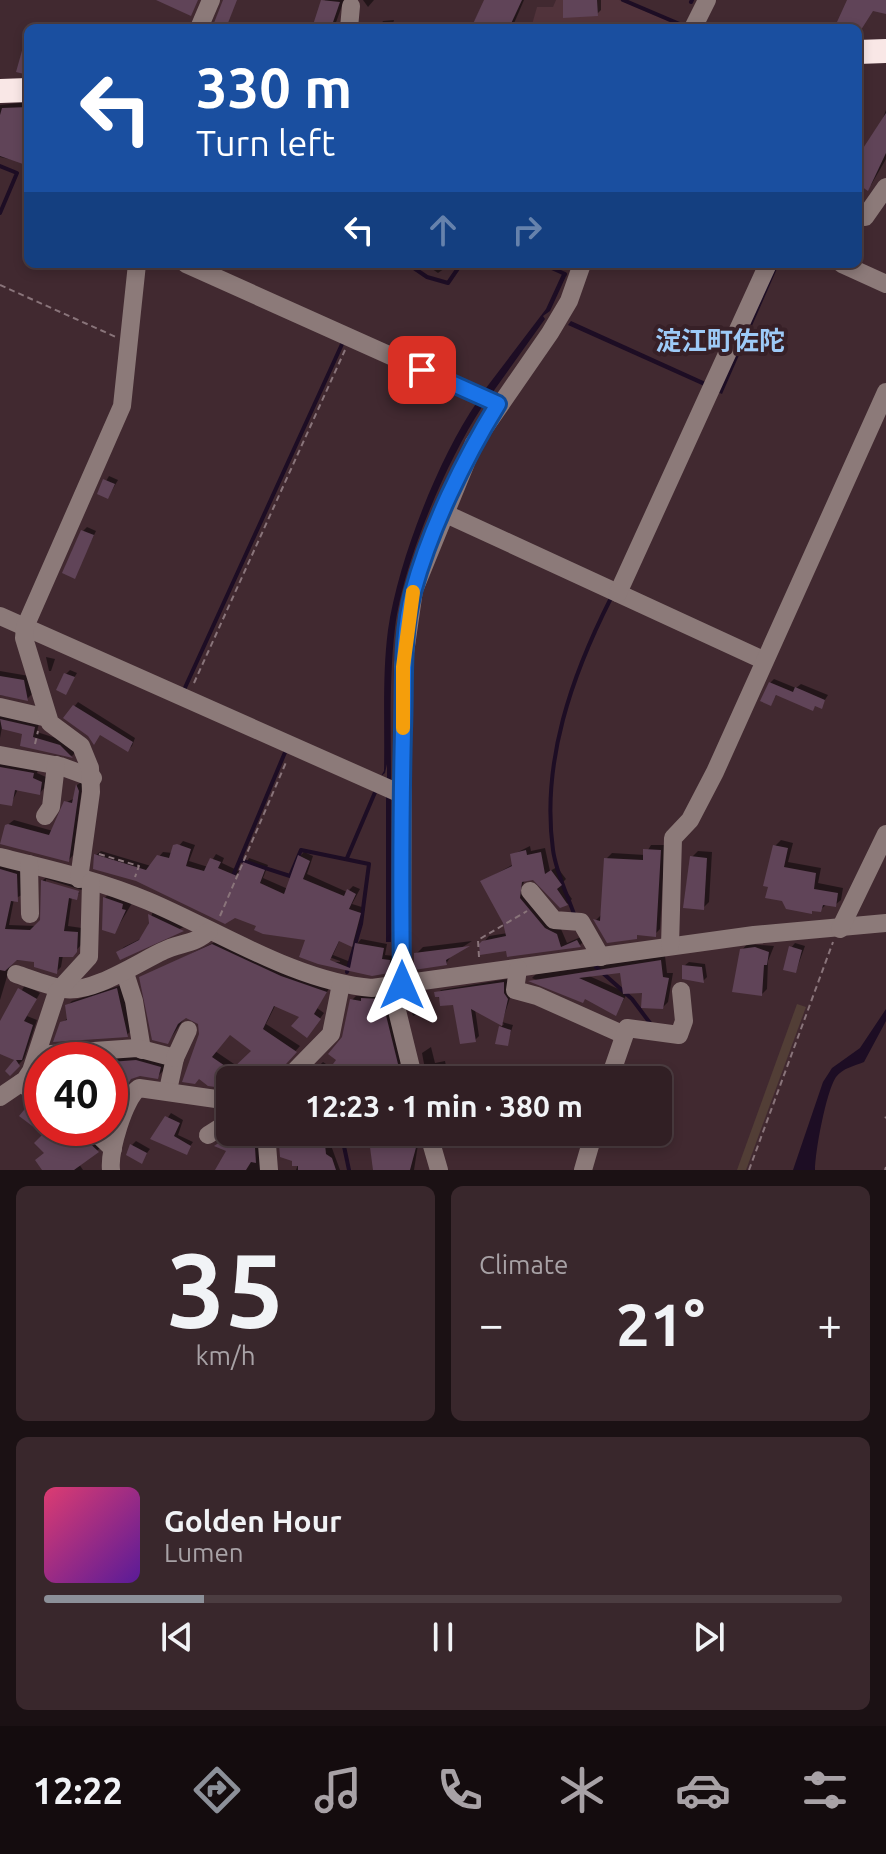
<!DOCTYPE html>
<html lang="en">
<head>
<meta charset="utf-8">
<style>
	:root { --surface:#311f24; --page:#39272c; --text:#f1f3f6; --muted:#a8a2a6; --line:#4c3d41; --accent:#8c9099 }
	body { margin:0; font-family:Ubuntu,"Noto Sans JP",sans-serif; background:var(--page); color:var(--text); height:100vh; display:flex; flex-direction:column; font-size:30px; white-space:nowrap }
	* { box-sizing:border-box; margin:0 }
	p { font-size:26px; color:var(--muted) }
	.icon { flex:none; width:44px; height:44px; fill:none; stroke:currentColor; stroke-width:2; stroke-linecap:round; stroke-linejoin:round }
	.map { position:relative; height:1170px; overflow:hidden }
	.sheet { display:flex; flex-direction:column; gap:16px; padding:16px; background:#1b1114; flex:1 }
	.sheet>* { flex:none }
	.hud { position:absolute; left:24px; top:24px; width:838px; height:244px; border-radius:12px; box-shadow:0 4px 12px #0003,0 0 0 2px var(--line); background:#1a4fa0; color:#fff; overflow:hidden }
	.speed { position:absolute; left:24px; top:1042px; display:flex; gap:16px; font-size:40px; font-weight:700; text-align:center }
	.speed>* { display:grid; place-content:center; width:104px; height:104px; border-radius:50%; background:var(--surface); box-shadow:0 4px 12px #0003,0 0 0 2px var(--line); line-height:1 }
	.speed .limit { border:12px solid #d22; background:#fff; color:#111 }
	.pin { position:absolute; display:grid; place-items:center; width:68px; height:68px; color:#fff; margin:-34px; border-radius:16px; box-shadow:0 4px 12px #0006 }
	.me { position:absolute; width:88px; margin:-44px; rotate:0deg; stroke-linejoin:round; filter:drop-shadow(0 0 6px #0008) }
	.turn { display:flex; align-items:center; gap:28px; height:168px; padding:0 40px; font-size:36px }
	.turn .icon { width:104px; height:104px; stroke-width:2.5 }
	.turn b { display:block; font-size:56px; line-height:68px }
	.lanes { display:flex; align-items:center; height:76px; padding:0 40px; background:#0003; justify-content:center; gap:40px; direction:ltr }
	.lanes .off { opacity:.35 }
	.big { font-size:60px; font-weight:700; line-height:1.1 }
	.sheet .card { flex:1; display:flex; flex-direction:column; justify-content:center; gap:12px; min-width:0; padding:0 28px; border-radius:12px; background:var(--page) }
	.sheet .dial { align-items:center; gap:0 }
	.dial b { font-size:104px; line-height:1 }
	.song { display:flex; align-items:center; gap:24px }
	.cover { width:96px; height:96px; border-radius:12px; background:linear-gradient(135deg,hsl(340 70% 55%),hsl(270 70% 35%)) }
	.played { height:8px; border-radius:4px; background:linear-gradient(90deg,var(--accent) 20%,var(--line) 20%) }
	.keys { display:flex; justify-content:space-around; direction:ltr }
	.heat { display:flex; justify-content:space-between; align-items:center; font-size:44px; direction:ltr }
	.sheet .tiles { flex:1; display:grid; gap:16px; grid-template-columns:1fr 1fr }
	.card:last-child { grid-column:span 2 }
	.trip { position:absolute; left:216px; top:1066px; width:456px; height:80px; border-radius:12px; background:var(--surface); box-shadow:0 4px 12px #0003,0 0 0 2px var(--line); font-weight:700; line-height:80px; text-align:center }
	.tabs { display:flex; height:128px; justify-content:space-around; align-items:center; background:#140c0e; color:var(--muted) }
	.tabs .icon { width:56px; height:56px }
	.tabs .on { color:var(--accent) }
	.tabs b { font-size:36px; color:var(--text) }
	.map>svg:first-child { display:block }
</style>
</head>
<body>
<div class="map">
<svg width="886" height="1170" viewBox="0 0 886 1170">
	<rect width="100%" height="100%" fill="#412930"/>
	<path fill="#51333b" d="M556 0H619L679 26 531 28 537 7H553Z"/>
	<path fill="#523e36" d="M797 1004 806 1007 746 1170H737Z"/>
	<g fill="#1d0d24">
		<path d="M774 264H779L722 394 568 325 571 321 710 384Z"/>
		<path d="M563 272 567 274 550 311 543 316 545 319 490 396 483 392 546 309Z"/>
		<path d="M477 402 482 407C446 462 403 563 395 628 389 678 391 730 391 781L387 780V764L385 773 381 776 384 771C385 724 382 676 388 630 398 561 438 459 477 402Z"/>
		<rect x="386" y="796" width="5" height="146"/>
		<path d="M886 1009V1021L864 1062C854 1066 843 1068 836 1077 826 1092 815 1152 815 1170H793L823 1082 832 1068 860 1048Z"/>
	</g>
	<g fill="#0007" fill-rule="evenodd">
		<path d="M325 0H344L334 28H314Z"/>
		<path d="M363 0H374L368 7Z"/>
		<path d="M485 0H524L512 28H471Z"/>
		<path d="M565 0H601V10L597 14Z"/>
		<path d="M394 20 392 28H379L383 21Z"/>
		<path d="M40 23 53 28H35Z"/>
		<path d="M28 102V157L23 162 0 157V105Z"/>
		<path d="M886 110V159L871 185 858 183V159L877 134Z"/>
		<path d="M425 264H451L438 273Z"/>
		<path d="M109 476 118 480 108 497 99 493Z"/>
		<path d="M87 527 96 531 74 577 83 531Z"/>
		<path d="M46 657 55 659 51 671H49Z"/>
		<path d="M70 670 77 673 65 693 66 674Z"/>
		<path d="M0 671 29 676 32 694 27 699 0 695Z"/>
		<path d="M774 679 796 688 801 684 828 695 821 706 817 704 813 708 777 694 771 704 770 683Z"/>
		<path d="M78 702 135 738 132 746 128 750 100 733 90 735 66 717Z"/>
		<path d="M0 712 39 723 37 732 65 741 76 752 72 756 22 745 25 732 2 727 0 738Z"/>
		<path d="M0 760 38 769 37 773 46 777 44 788 40 793 18 789 11 804 0 802Z"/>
		<path d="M83 781 73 855 69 860 6 826 14 820 53 831 65 803 75 798 77 785Z"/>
		<path d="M781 840 793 843 788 862 821 868 818 883 843 888 841 900 835 905 827 904 820 910 787 905 775 846Z"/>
		<path d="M183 841 195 845 189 861 208 867 216 854 224 858 222 863 241 872 249 858 268 865 263 878 288 889 300 856 304 852 313 856 307 874 347 892 353 886 360 889 352 904 365 908 356 940 352 944 340 939 333 955 353 963 357 944 361 939 387 944 385 955 394 956 393 967 388 972 372 974 319 963 308 939 258 925 96 855 101 851 151 866 163 852 173 853ZM321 954 340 961V962H330Z"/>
		<path d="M651 845H665L660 929 655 934H640L608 941 596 920 601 915 606 859 612 853 645 855Z"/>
		<path d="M530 846 531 851 545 848 550 871 557 867 566 879 561 884 572 899 567 904 534 877 525 880 522 886 550 923 561 929 567 943 583 936 585 940 580 945 509 955 508 949 481 945 489 936 508 933 483 881 514 864 512 855Z"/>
		<path d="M698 851 712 852 709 902 703 908 692 857Z"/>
		<path d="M0 863 21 869 22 895 14 899 9 925 36 926 44 915 43 880 48 876 82 886V890L46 879V883L80 893 72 897 68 926 82 928 81 945 72 955H63L61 967 56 972 36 961 12 960 0 1000Z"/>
		<path d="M111 891 132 903 115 932 105 898Z"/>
		<path d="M153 911 188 925 121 957 119 952 124 947 144 937Z"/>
		<path d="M217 941 330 987 317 1008 324 1013 311 1031 302 1016 276 1004 266 1024 300 1046 275 1074 262 1062 246 1080H230V1088L209 1084 200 1022 186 1016 168 1042 141 978ZM231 1033 254 1051 237 1066 215 1051Z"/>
		<path d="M472 941 452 954 446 964 416 954 423 947Z"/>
		<path d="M795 943 805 946 796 971 791 948Z"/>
		<path d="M747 944 774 946 768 961 767 989 762 994 742 950Z"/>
		<path d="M665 956 667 973H673L668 1002 663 1007 644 991 628 992 616 1013 586 997 582 1001 532 978 536 974ZM622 970 625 992 587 975Z"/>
		<path d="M689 962 705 964 707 977 703 981 684 966Z"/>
		<path d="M507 979 511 995 502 1022 513 1025 507 1044 501 1027 504 1024 475 1009 479 1036 475 1040 455 1003 442 1004 437 994 441 990Z"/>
		<path d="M25 985 40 993 27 1016 37 1020 24 1059 10 1073 16 1061 0 1050V1027Z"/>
		<path d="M122 985 131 1030 127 1035 62 1023 69 1017 67 1006 72 1001Z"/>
		<path d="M418 991 423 1011 413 1016 408 997Z"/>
		<path d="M386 995 402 1062 398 1066 395 1062 376 1065V1073L368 1080H304L323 1062 332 1068 339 1059 352 1000 356 996Z"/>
		<path d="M431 1047 435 1063 445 1061 449 1080H427L422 1053Z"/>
		<path d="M142 1056 165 1062 163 1071 157 1077 135 1074 129 1080 110 1119V1060H79Z"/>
		<path d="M36 1100 42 1102V1128L68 1131 86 1128 103 1146 79 1164 83 1170H45L46 1134 22 1116Z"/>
		<path d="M171 1113 183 1120 178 1135 193 1142 186 1152 153 1139Z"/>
		<path d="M234 1132H258L262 1170H219L228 1150 217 1145Z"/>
		<path d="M278 1132H317V1139L329 1140 340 1170H296L298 1164Z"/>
		<path d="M370 1132H420L414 1170H375Z"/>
		<path d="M136 1141 150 1149 141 1161 132 1145Z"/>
	</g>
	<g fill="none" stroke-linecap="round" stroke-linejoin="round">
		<g stroke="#1d0d24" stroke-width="4">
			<path d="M623 0 682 25"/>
			<path d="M691 2 692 0"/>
			<path d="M0 166 17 173 0 213"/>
			<path d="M408 264 427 277 448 283 461 264"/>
			<path d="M543 264 565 274"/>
			<path d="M183 692 343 342"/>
			<path d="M347 858 376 790"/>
			<path d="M240 860 290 876 301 850 369 864 361 924 347 972"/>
			<path d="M233 876 286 750"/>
			<path d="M574 914C567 894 556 872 553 850 541 762 572 675 611 598"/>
			<path d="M596 967 632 999 650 1023"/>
			<path d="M341 1132 349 1170"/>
		</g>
	</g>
	<g fill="#604458" fill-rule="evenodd">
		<path d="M156 0H198L191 16Z"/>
		<path d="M223 0H237L226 28H212Z"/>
		<path d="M321 0 340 2 331 28H312Z"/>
		<path d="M484 0H522L509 28H471Z"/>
		<path d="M563 0H597L598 16 563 18Z"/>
		<path d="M847 0H886V14L873 11 859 33 858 28 837 22Z"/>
		<path d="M25 40 28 41V75L16 72Z"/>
		<path d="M28 107V150L23 164 0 156V115L2 108Z"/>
		<path d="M886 113V153L868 191 858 184V156Z"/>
		<path d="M103 479 115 484 108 499 97 494Z"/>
		<path d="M81 530 94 535 75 579 62 573Z"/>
		<path d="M64 673 75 677 66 695 56 690Z"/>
		<path d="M0 676 24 680 28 701 0 695Z"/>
		<path d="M769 682 793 692 795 687 825 700 822 709 815 706 813 711 776 695 771 706 760 701Z"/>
		<path d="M73 705 133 742 128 752 100 735 94 745 88 736 63 718Z"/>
		<path d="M0 719 35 727 33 737 60 745 73 758 20 746 22 734 2 729Z"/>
		<path d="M0 767 34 773 33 778 42 782 40 795 15 790 12 806 0 804Z"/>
		<path d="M76 784 79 791 69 862 0 844 5 825 8 824 49 835 64 801 72 803Z"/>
		<path d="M177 844 191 849 186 866 204 871 210 858 221 862 218 868 237 876 243 862 265 870 260 883 284 894 298 855 310 861 303 879 344 896 347 889 356 894 349 909 361 913 352 947 339 941 330 960 350 968 355 943 384 948 382 959 390 960 389 973 372 976 318 964 299 957 305 940 263 934 254 930 256 926 235 918 225 924 136 881 93 869 94 854 146 870 157 855 169 858 173 845Z"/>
		<path d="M773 845 788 848 784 867 816 873 814 889 838 893 836 907 823 905 821 912 812 911V914L786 909 782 901 765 898 768 887 763 886Z"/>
		<path d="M643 849 661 850 656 937 637 935V939L607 943 593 919 600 921 604 858 643 860Z"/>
		<path d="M526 850 527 855 541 852 545 874 551 870 562 885 557 889 568 905 560 908 533 880 522 882 520 898 545 928 557 934 561 947 577 940 581 947 507 957 506 951 480 955 479 944 482 941 506 936 503 923 480 881 512 866 510 854Z"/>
		<path d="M690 856 707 858 704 910 683 908Z"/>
		<path d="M0 869 17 874 18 902 11 901 5 929 30 930 40 920 41 880 79 891 77 900 69 898 64 931 78 932 77 952 73 957H59L57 974 34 967V962L17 960 5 971 0 970Z"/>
		<path d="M103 897 123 904 122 909 126 910 115 934 102 930Z"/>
		<path d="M148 914 184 931 120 960 116 952 139 940 149 923Z"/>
		<path d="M212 944 281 976 327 992 314 1014 321 1019 307 1038 291 1026 299 1017 274 1006 263 1029 297 1052 275 1076 262 1065 248 1080H230V1089L208 1086 199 1079 195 1084 182 1082 199 1034 198 1024 186 1018 178 1024 168 1044 152 1040 139 977ZM230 1035 251 1051 231 1070 212 1057Z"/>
		<path d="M470 946 446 960 447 965 414 970V953Z"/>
		<path d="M789 946 802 950 796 973 783 970Z"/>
		<path d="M755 947 769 952 767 965H764L762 996 732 992 740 949Z"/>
		<path d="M661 960 663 977 669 978 663 1009 641 1008 642 993 623 994 620 973 579 978 624 998 616 1016 585 999 583 1003 528 981Z"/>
		<path d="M682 965 702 967 704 983 682 979Z"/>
		<path d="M504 982V993L508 999 502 1026 471 1009 476 1042 460 1044 453 1005 440 1006 439 997H435L434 992Z"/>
		<path d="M18 988 37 999 24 1021 33 1025 22 1060H16L20 1066 10 1076 5 1071 14 1060 0 1054V1021Z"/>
		<path d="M117 988 128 1037 53 1042 60 1022 67 1020 65 1005Z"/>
		<path d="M361 998 382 999 399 1068H393V1064L373 1067 372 1080H303L317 1065 327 1072 336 1060 328 1054 342 1037 350 999 361 1001Z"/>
		<path d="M499 1026 511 1030 508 1046 495 1044Z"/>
		<path d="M136 1060 161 1067 158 1079 140 1076 131 1079 110 1114V1062Z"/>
		<path d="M29 1104 42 1110V1128H55L62 1135 69 1128H79L82 1136 99 1152 74 1170H42L35 1160 44 1153 34 1143 43 1134 19 1116Z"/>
		<path d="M165 1116 180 1123 174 1136 191 1146 187 1155 150 1139Z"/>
		<path d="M235 1132H254L256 1163 251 1162 246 1170H215L226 1151 214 1146Z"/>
		<path d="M278 1132H314V1143L325 1144 326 1154 332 1158 336 1170H298V1166H292V1161L280 1157Z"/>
		<path d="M368 1132H416L418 1140 410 1170H373Z"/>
		<path d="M130 1144 147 1153 142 1164 126 1155Z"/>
	</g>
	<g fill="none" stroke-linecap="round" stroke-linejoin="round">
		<g stroke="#89747a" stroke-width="2" stroke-dasharray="6 4" stroke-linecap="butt">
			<path d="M0 285 116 337"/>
			<path d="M194 683 345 350"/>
			<path d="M35 744 38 731"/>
			<path d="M99 854 139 866 135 877"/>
			<path d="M220 916 287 760"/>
			<path d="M479 957 478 940 527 911"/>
			<path d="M885 1118 886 1117"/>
			<path d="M749 1170 833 942"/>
			<path d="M885 1170 886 1167"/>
		</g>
		<g stroke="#8c7a79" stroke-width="18">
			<path d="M199 28 211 0"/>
			<path d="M349 28 351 6"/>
			<path d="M693 28 707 0"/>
			<path d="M865 217 886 187"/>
			<path d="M186 264 498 404"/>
			<path d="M842 264 886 284"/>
			<path d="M444 513 763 660"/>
			<path d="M618 593 768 264"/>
			<path d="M0 616 401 794"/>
			<path d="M0 707 48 718"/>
			<path d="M0 755 60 766 93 778"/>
			<path d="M45 816 51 807 56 765"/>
			<path d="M0 857C49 869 101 881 148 901 217 930 296 982 372 988L754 935 886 923"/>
			<path d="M29 864 30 914"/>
			<path d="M79 879 91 792 90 768 81 746 50 723 24 638 25 627 122 406 137 264"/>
			<path d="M530 891 554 920 581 922 601 957"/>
			<path d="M840 929 886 834"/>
			<path d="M670 946 673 838 690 820 715 772 886 392"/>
			<path d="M518 969 515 990 537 996 622 1034"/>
			<path d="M125 973 134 1001 142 1050"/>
			<path d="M16 974C31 979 49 986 64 989 92 994 139 962 163 951 179 943 196 944 209 931"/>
			<path d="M402 985 403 667 414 590 474 443 550 333 569 301 582 264"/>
			<path d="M391 986 414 1080"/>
			<path d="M37 1055 137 1048 175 1058 168 1090"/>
			<path d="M175 1058 188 1030"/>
			<path d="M286 1080 331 1034 341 984"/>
			<path d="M609 1080 627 1028 679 1035 684 1021 681 991"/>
			<path d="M21 1083 42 1098"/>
			<path d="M0 1097 25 1080 31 1071 57 992 89 957 91 882"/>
			<path d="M91 1128 113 1149"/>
			<path d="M266 1132 269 1170"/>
			<path d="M428 1132 439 1170"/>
			<path d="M208 1135 227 1123 230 1116"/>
			<path d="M111 1170C109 1152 124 1098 139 1088L230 1101"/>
			<path d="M583 1170 594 1132"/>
		</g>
		<g stroke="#f9e7e6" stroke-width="24">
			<path d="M858 52 886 51"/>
			<path d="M0 91 28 90"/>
		</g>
	</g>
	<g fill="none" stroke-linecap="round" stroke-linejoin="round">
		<g stroke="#114b97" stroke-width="20">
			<path id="route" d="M402 985C401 900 401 815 403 730 405 683 401 638 413 592 430 529 464 459 498 404L422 370"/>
		</g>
		<use href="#route" stroke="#1a73e8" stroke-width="14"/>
		<path stroke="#f59e0b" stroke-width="14" d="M403 728V667L413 592"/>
	</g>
	<g text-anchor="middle" stroke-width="8" stroke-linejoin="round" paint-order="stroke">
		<g font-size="26" font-weight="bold" fill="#9dcaf7" stroke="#372027">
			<text x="720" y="350">淀江町佐陀</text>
		</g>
	</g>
</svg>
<div class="speed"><div class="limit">40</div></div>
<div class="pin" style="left:422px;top:370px;background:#d93025"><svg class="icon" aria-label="arrive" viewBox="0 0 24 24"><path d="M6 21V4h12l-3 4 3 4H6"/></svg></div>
<svg class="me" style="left:402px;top:985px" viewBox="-20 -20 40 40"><path d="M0-17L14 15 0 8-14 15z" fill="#1a73e8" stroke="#fff" stroke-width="4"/></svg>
<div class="trip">12:23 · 1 min · 380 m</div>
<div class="hud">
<div class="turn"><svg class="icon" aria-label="left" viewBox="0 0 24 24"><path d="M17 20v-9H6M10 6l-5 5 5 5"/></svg><div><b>330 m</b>Turn left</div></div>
<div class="lanes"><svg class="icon" aria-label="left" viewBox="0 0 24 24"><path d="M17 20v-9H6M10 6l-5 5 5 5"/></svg><svg class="icon off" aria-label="ahead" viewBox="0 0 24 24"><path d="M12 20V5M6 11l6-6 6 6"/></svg><svg class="icon off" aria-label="right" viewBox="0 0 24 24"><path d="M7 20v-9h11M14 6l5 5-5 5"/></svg></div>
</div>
</div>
<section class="sheet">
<div class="tiles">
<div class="card dial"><b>35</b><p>km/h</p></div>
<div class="card"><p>Climate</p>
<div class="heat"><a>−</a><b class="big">21°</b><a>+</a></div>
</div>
<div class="card">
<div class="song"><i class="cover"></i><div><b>Golden Hour</b><p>Lumen</p></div></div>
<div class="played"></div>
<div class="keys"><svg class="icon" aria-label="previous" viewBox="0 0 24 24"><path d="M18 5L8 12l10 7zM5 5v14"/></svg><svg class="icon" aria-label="pause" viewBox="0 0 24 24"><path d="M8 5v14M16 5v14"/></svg><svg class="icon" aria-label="next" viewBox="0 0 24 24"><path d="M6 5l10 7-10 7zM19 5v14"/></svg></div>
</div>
</div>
</section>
<nav class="tabs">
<b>12:22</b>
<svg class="icon on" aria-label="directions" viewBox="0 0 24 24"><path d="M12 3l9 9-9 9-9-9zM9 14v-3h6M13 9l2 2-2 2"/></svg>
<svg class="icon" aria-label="music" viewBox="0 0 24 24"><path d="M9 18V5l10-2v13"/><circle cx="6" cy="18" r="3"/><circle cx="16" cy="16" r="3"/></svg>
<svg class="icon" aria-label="phone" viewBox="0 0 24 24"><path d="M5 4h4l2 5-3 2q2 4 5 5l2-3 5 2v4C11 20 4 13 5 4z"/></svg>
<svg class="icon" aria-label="climate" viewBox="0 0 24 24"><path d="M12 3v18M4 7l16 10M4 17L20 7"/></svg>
<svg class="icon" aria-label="car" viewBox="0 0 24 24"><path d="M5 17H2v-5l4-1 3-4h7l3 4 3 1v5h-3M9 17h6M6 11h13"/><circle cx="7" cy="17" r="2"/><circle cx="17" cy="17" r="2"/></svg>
<svg class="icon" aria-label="filters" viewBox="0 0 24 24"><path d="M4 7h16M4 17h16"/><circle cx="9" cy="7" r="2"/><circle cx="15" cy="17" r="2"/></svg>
</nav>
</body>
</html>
